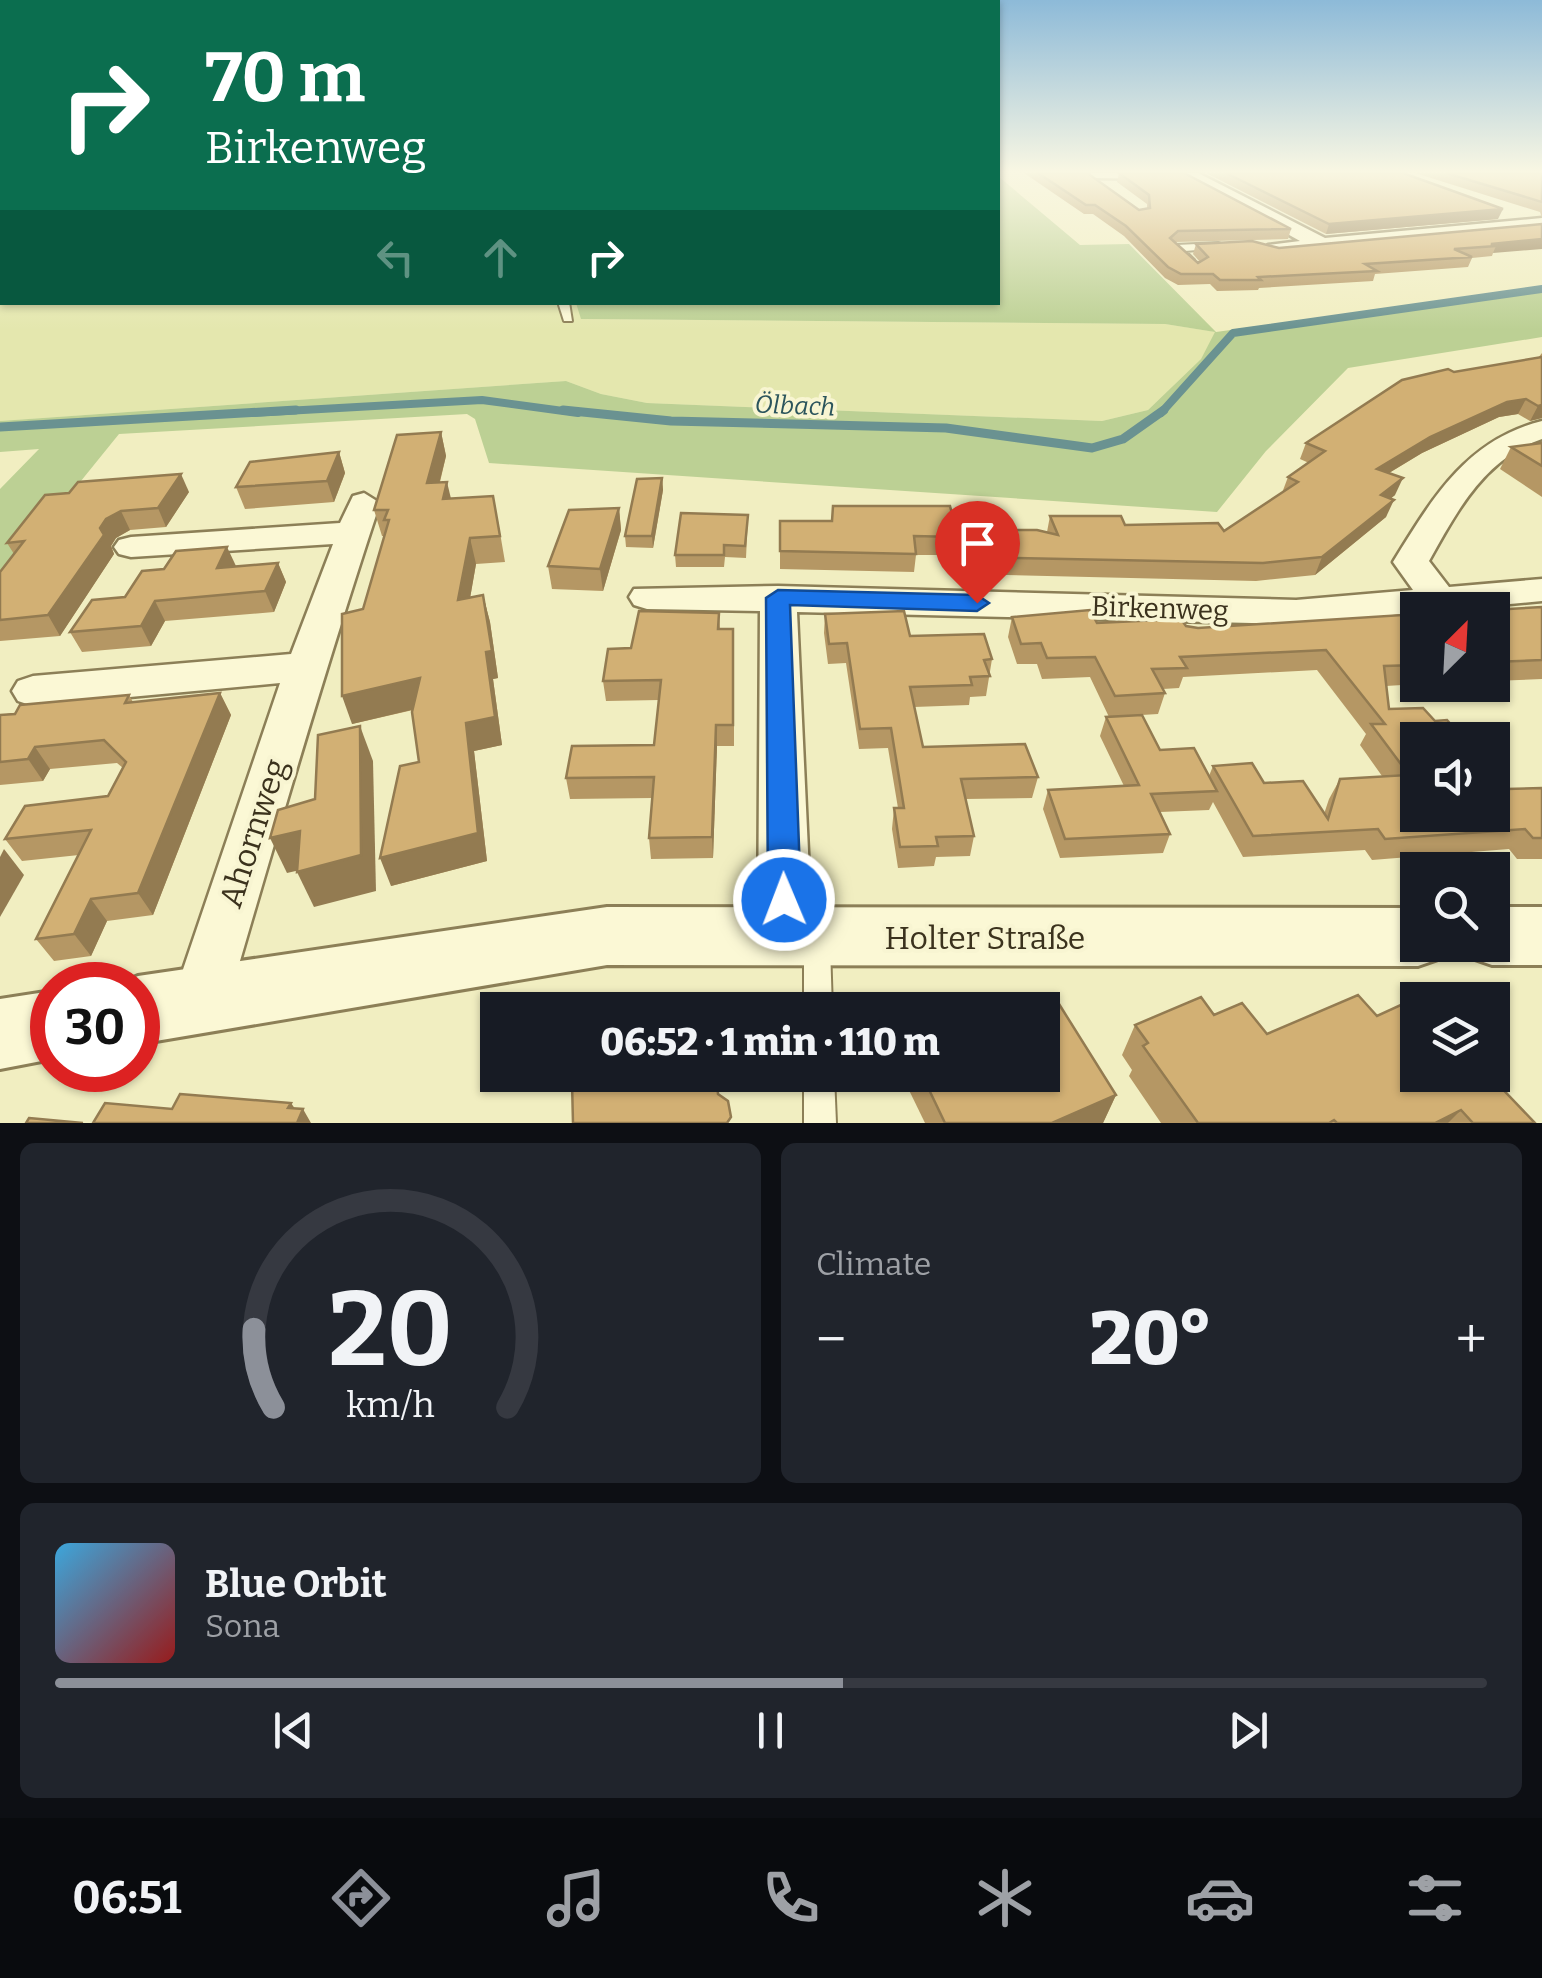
<!DOCTYPE html>
<html lang="en">
<head>
<meta charset="utf-8">
<style>
	:root { --surface:#171b24; --page:#20242c; --text:#f1f3f6; --muted:#9ea1a6; --line:#363941; --accent:#8c9099 }
	body { margin:0; font-family:Bitter,serif; background:var(--page); color:var(--text); height:100vh; display:flex; flex-direction:column; font-size:38px; white-space:nowrap }
	* { box-sizing:border-box; margin:0 }
	p { font-size:32px; color:var(--muted) }
	.icon { flex:none; width:55px; height:55px; fill:none; stroke:currentColor; stroke-width:2; stroke-linecap:round; stroke-linejoin:round }
	.map { position:relative; height:1123px; overflow:hidden }
	.sheet { display:flex; flex-direction:column; gap:20px; padding:20px; background:#0d0f14; flex:1 }
	.sheet>* { flex:none }
	.hud { position:absolute; left:0px; top:0px; width:1000px; height:305px; box-shadow:0 2px 8px #0004; background:#0b6e4f; color:#fff; overflow:hidden }
	.needle { width:65px; rotate:24deg }
	.fabs { position:absolute; left:1400px; top:592px; display:grid; gap:20px }
	.fabs a { display:grid; place-items:center; width:110px; height:110px; border-radius:0px; background:var(--surface); box-shadow:0 2px 8px #0004; font-size:50px }
	.speed { position:absolute; left:30px; top:962px; display:flex; gap:20px; font-size:50px; font-weight:700; text-align:center }
	.speed>* { display:grid; place-content:center; width:130px; height:130px; border-radius:50%; background:var(--surface); box-shadow:0 2px 8px #0004; line-height:1 }
	.speed .limit { border:15px solid #d22; background:#fff; color:#111 }
	.pin { position:absolute; display:grid; place-items:center; width:85px; height:85px; color:#fff; margin:-102px -42px; border-radius:50% 50% 50% 0; rotate:-45deg; box-shadow:0 0 10px #0007 }
	.pin .icon { rotate:45deg }
	.me { position:absolute; width:110px; margin:-55px; rotate:359deg; stroke-linejoin:round; filter:drop-shadow(0 0 8px #0008) }
	.turn { display:flex; align-items:center; gap:35px; height:210px; padding:0 40px; font-size:45px }
	.turn .icon { width:130px; height:130px; stroke-width:2.5 }
	.turn b { display:block; font-size:70px; line-height:85px }
	.lanes { display:flex; align-items:center; height:95px; padding:0 40px; background:#0003; justify-content:center; gap:50px; direction:ltr }
	.lanes .off { opacity:.35 }
	.big { font-size:75px; font-weight:800; line-height:1.1 }
	.sheet .tile { flex:1; display:flex; flex-direction:column; justify-content:center; gap:15px; min-width:0; padding:0 35px; border-radius:15px; background:var(--page) }
	.sheet .dial { align-items:center; gap:0 }
	.dial svg { height:260px; overflow:visible; fill:none; stroke:var(--line); stroke-width:7; stroke-linecap:round; text-anchor:middle }
	.dial text { fill:var(--text); stroke:none }
	.song { display:flex; align-items:center; gap:30px }
	.cover { width:120px; height:120px; border-radius:15px; background:linear-gradient(135deg,hsl(200 70% 55%),hsl(0 70% 35%)) }
	.played { height:10px; border-radius:5px; background:linear-gradient(90deg,var(--accent) 55%,var(--line) 55%) }
	.keys { display:flex; justify-content:space-around; direction:ltr }
	.heat { display:flex; justify-content:space-between; align-items:center; font-size:55px; direction:ltr }
	.sheet .tiles { flex:1; display:grid; gap:20px; grid-template-columns:1fr 1fr }
	.tile:last-child { grid-column:span 2 }
	.trip { position:absolute; left:480px; top:992px; width:580px; height:100px; border-radius:0px; background:var(--surface); box-shadow:0 2px 8px #0004; font-weight:800; line-height:100px; text-align:center }
	.menu { display:flex; height:160px; justify-content:space-around; align-items:center; background:#090b0e; color:var(--muted) }
	.menu .icon { width:70px; height:70px }
	.menu .current { color:var(--accent) }
	.menu b { font-size:45px; color:var(--text) }
	.map>svg:first-child { display:block }
</style>
</head>
<body>
<div class="map">
<svg width="1542" height="1123" viewBox="0 0 1542 1123">
	<rect width="100%" height="100%" fill="#f1eec1"/>
	<path fill="#e4e7ae" d="M0 173 2 302H576L582 319 1165 324 1216 332 1201 359 1148 410 1102 421 647 403 601 394 566 381 0 421Z"/>
	<path fill="#bcd094" d="M998 176 1080 245 1129 244 1216 332 1542 287V337L1348 368 1266 451 1217 512 489 463 475 419 467 414 119 434 0 581V489L39 449 0 452V421L566 381 601 394 647 403 1102 421 1148 410 1201 359 1215 332 1165 324 581 319 576 303 998 302Z"/>
	<g fill="none" stroke-linecap="round" stroke-linejoin="round">
		<g stroke="#6a9291" stroke-width="8">
			<path d="M251 413 482 400 578 413"/>
			<path d="M1161 413 1233 333 1542 289"/>
		</g>
		<g stroke="#6a9291" stroke-width="9">
			<path d="M563 410 671 421 946 428 1092 448 1123 439 1164 410"/>
			<path d="M0 427 296 410"/>
		</g>
		<g stroke="#8c7f57" stroke-width="4">
			<g id="service">
				<path d="M1218 243 1221 244V248L1185 251 1194 260 1189 263 1171 248 1176 245Z"/>
				<path d="M558 302H569L572 321H564Z"/>
				<path d="M817 934 826 937 830 946 832 1010H804V946L808 937Z"/>
				<path d="M804 1075H834L836 1123H804Z"/>
			</g>
		</g>
		<g stroke="#8c7f57" stroke-width="5">
			<g id="minor">
				<path d="M1086 173H1174L1175 174 1167 179 1094 178Z"/>
				<path d="M1178 173H1198L1325 238 1542 218V230L1275 255 1268 253V245L1300 241Z"/>
				<path d="M1542 421V439C1484 459 1457 511 1429 561L1449 587 1542 579V601L1296 624 797 612 812 938 804 955 785 962 766 955 758 938 760 611 647 609 634 605 629 597 634 589 778 586 1296 600 1413 590 1393 562C1432 499 1466 440 1542 421Z"/>
				<path d="M364 493 380 503C327 663 277 833 229 999L221 1018 201 1026 181 1018 173 999 280 683 33 706 18 701 12 691 18 681 33 676 291 654 333 544 131 557 119 554 114 547 119 540 131 537 340 523 353 496Z"/>
			</g>
		</g>
		<g stroke="#8c7f57" stroke-width="6">
			<g id="tertiary">
				<path d="M607 907 1418 908V945H1447L1441 958 1418 966 607 965 138 1044V985H117L138 976Z"/>
				<path d="M1492 907H1542V965H1492L1469 957 1464 945H1492Z"/>
				<path d="M52 991V1059L0 1069V999Z"/>
			</g>
		</g>
		<use href="#service" fill="#fbf8d5" fill-rule="evenodd"/>
		<use href="#minor" fill="#fbf8d5" fill-rule="evenodd"/>
		<use href="#tertiary" fill="#fbf8d5" fill-rule="evenodd"/>
	</g>
	<g fill="#b59764">
		<path d="M1024 173H1089L1090 175 1139 210 1147 208V204L1117 182 1119 173 1291 229 1288 239 1175 242 1198 263 1200 262 1193 254 1196 244 1279 248 1542 224 1493 253 1492 256 1472 258 1468 267 1375 274 1373 281 1259 288 1258 290 1217 291 1210 284 1178 285 1165 278 1124 236 1093 214H1084Z"/>
		<path d="M1206 173H1403L1498 219 1326 234Z"/>
		<path d="M1415 173H1542V218L1540 212Z"/>
		<path d="M1542 353V418L1530 421 1518 414 1499 417 1422 453 1389 473 1395 495 1390 499 1386 517 1315 575 1256 581 965 574 958 547 960 530 1047 532 1050 516 1125 525 1224 531 1282 493 1288 477 1309 463 1300 459 1306 443 1454 372 1538 358Z"/>
		<path d="M441 432 446 456 440 482 451 499 498 521 505 562 476 564 470 598 483 595 490 622 498 678 493 679 502 745 474 751 487 861 391 886 419 762 413 710 352 724 363 609 384 536H382L374 510Z"/>
		<path d="M1542 443V497L1500 469 1511 447Z"/>
		<path d="M339 452 345 473 334 502 245 509 236 487Z"/>
		<path d="M662 478 663 490 653 548 626 547 625 536Z"/>
		<path d="M189 492 166 527 130 530 116 538 111 546 114 554 60 636 0 641V572L14 554 7 543 69 493Z"/>
		<path d="M619 508 621 530 603 591 552 589 548 566Z"/>
		<path d="M748 515 746 558 725 557 724 567H676L675 555Z"/>
		<path d="M780 521 958 537 956 555H916L914 572 780 569Z"/>
		<path d="M278 563 286 582 274 612 165 621 151 646 82 652 70 632 236 566Z"/>
		<path d="M1542 607V679L1492 681V610Z"/>
		<path d="M719 613 720 629 734 649V746H717L713 858 651 859 649 838 652 798 570 799 566 778 654 745 659 700 606 701 603 681 631 648Z"/>
		<path d="M825 614 992 659 986 696 970 697 969 705 914 707 923 747 1038 777 1032 798 965 799 974 836 970 856 936 857 934 866 898 868 892 829 894 808H898L888 748 859 749 846 663 828 664 824 633Z"/>
		<path d="M1418 614V684L1386 686 1389 709 1435 721 1506 789 1542 788V859H1517L1509 849 1372 860 1365 850 1243 857 1213 802 1209 810 1160 812 1170 834 1163 853 1060 858 1043 809 1048 790 1124 786 1100 736 1106 717 1160 750 1209 776 1213 766 1264 783 1324 814 1329 799 1340 779 1382 776 1360 745 1366 734 1317 670 1183 677 1179 688 1163 689 1165 693 1158 714 1109 717 1090 677 1042 679 1037 664H1017L1008 637 1012 617 1198 628Z"/>
		<path d="M220 693 231 715 153 915 107 921 91 956 54 961 36 939 79 855 22 861 5 839 108 796 123 768 117 763 50 769 43 781 0 785V715L129 695 133 702Z"/>
		<path d="M1214 1015 1267 1034 1377 1016 1535 1123H1161L1129 1076 1132 1070 1122 1055 1135 1025Z"/>
		<path d="M908 1075H1042L1116 1095 1103 1123H925L906 1084Z"/>
	</g>
	<g fill="#937b51">
		<path d="M1503 209 1498 219 1326 234 1329 224Z"/>
		<path d="M1542 239V249L1493 253 1496 246 1491 244Z"/>
		<path d="M1526 399 1518 414 1499 417 1422 453 1369 485 1377 469 1430 437 1507 402Z"/>
		<path d="M1542 405V418L1530 421 1538 406Z"/>
		<path d="M441 432 446 456 433 508 427 483Z"/>
		<path d="M339 452 345 473 334 502 327 481Z"/>
		<path d="M181 474 189 492 166 527 158 508Z"/>
		<path d="M662 478 663 490 653 548 652 536Z"/>
		<path d="M1403 478 1395 495 1374 512 1381 495Z"/>
		<path d="M447 482 453 507 443 499Z"/>
		<path d="M1394 500 1386 517 1315 575 1322 557Z"/>
		<path d="M619 508 621 530 603 591 600 569Z"/>
		<path d="M121 511 130 530 116 538 111 546 114 554 60 636 48 615 106 519Z"/>
		<path d="M470 538 476 564 465 627 458 600Z"/>
		<path d="M227 547 236 566 217 568Z"/>
		<path d="M278 563 286 582 274 612 265 591Z"/>
		<path d="M483 595 490 622 498 678 493 679 502 745 474 751 487 861 391 886 380 858 466 723 486 652Z"/>
		<path d="M155 601 165 621 151 646 141 626Z"/>
		<path d="M420 678 428 706 352 724 342 696Z"/>
		<path d="M220 693 231 715 153 915 138 893Z"/>
		<path d="M716 725 717 746 713 858 712 837Z"/>
		<path d="M360 726 373 761 376 891 314 907 297 872Z"/>
		<path d="M35 747 50 769 43 781 28 759Z"/>
		<path d="M300 831 317 866 287 873 270 838Z"/>
		<path d="M4 849 24 875 0 917V857Z"/>
		<path d="M91 899 107 921 91 956 74 934Z"/>
		<path d="M1116 1095 1103 1123H1052Z"/>
		<path d="M291 1103 300 1116 303 1109 311 1123H297L288 1108Z"/>
		<path d="M1461 1110 1448 1123H1435Z"/>
	</g>
	<g fill="#d2b074" stroke="#937b51" stroke-width="2.5">
		<path d="M1038 173H1089L1090 175 1139 210 1150 208 1149 195 1119 173H1184L1291 229 1178 231 1170 238 1198 263 1208 257 1196 244 1252 241 1279 248 1542 224V239L1491 244 1496 246 1454 249 1472 257 1365 264 1377 271 1258 277 1261 280H1220L1213 274H1181L1168 267 1126 226 1095 205H1086Z"/>
		<path d="M1226 173H1403L1503 209 1329 224Z"/>
		<path d="M1446 173H1542V202Z"/>
		<path d="M1542 357V405L1538 406 1526 399 1507 402 1430 437 1377 469 1403 478 1381 495 1394 500 1322 557 1263 563 968 557 960 530H1037L1058 535 1050 516H1121L1125 525 1218 523 1224 531 1298 482 1288 477 1325 451 1306 443 1402 380 1448 369 1454 372Z"/>
		<path d="M441 432 427 483 447 482 443 499 493 496 500 536 470 538 458 600 483 595 492 651 486 652 495 717 466 723 478 833 380 858 400 766 419 762 412 712 420 678 342 696V614L363 609 389 520H384L388 510H374L397 435Z"/>
		<path d="M1542 443V466L1511 447Z"/>
		<path d="M339 452 327 481 236 487 250 462Z"/>
		<path d="M181 474 158 508 121 511 106 519 100 528 104 535 48 615 0 620V572L24 541 7 543 45 495 69 493 78 482Z"/>
		<path d="M662 478 652 536H625L637 479Z"/>
		<path d="M833 506H950L958 537 914 536 916 554 780 551V521H832Z"/>
		<path d="M619 508 600 569 548 566 569 510Z"/>
		<path d="M681 513 748 515 745 546 724 545V555H675Z"/>
		<path d="M227 547 217 568 278 563 265 591 155 601 141 626 70 632 92 600 125 597 142 571 164 569 176 551Z"/>
		<path d="M1542 607V660L1492 662V610H1491Z"/>
		<path d="M1090 610 1097 623 1181 619 1186 626 1198 628 1418 614V665L1384 666 1389 709 1423 708 1435 721 1447 720 1464 740H1418V815H1492V773L1506 789 1542 788V838H1533L1525 829 1385 839 1378 829 1253 836 1213 766 1252 763 1264 783 1303 781 1328 819 1340 779 1409 775 1371 724H1385L1326 650 1180 657 1187 668 1152 669 1165 693 1115 696 1095 657 1047 658 1041 643 1021 644 1012 617Z"/>
		<path d="M639 611 719 613 718 629H733V725H716L712 837 649 838 654 777 566 778 572 746 654 745 661 680 603 681 608 649 631 648Z"/>
		<path d="M904 611 910 636 984 634 992 659 984 660 990 676 970 677 972 685 910 687 923 747 1025 744 1038 777 961 779 974 836 936 837 938 846 900 847 894 808H904L891 728 860 729 847 643 829 644 825 614Z"/>
		<path d="M220 693 138 893 91 899 74 934 36 939 91 830 5 839 25 806 108 796 126 762 104 740 35 747 28 759 0 762V715L15 714 20 705 129 695 125 703Z"/>
		<path d="M1142 715 1160 750 1194 748 1217 791 1151 794 1170 834 1065 839 1048 790 1139 785 1106 717Z"/>
		<path d="M360 726 361 855 297 872 300 831 270 838 278 810 315 799 318 735Z"/>
		<path d="M1358 995 1377 1016 1416 998 1418 1000V1075H1489L1535 1123H1473L1461 1110 1435 1123H1337L1334 1120 1329 1123H1198L1143 1046 1148 1043 1135 1025 1201 997 1214 1015 1242 1003 1267 1034Z"/>
		<path d="M1059 1004 1116 1095 1052 1123H945L922 1075H1042V1010Z"/>
		<path d="M599 1075H716L718 1094 728 1101 731 1117 727 1123H573L572 1082Z"/>
		<path d="M180 1094 291 1103 288 1108 303 1109 297 1123H93L105 1103 172 1109Z"/>
		<path d="M29 1118 83 1123H26Z"/>
	</g>
	<linearGradient id="sky" x2="0" y2="1"><stop stop-color="#8dbad8"/><stop offset="0.52" stop-color="#f9f7e3"/><stop offset="1" stop-color="#f9f7e3" stop-opacity="0"/></linearGradient>
	<rect width="1542" height="330" fill="url(#sky)"/>
	<path fill="#1a73e8" stroke="#114b97" stroke-width="2.5" d="M778 590 977 595 989 603 977 611 790 605 801 900 796 911 784 915 773 911 768 900 766 598Z"/>
	<g text-anchor="middle" stroke-width="8" stroke-linejoin="round" paint-order="stroke">
		<g font-size="25" font-style="italic" fill="#2b545c" stroke="#f8f5d2">
			<text transform="translate(795 405) rotate(2)" y="9">Ölbach</text>
		</g>
		<g font-size="28" fill="#3b321d" stroke="#f8f5d2">
			<text transform="translate(1160 608) rotate(2)" y="10">Birkenweg</text>
		</g>
		<g font-size="32" fill="#3b321d" stroke="#f8f5d2">
			<text transform="translate(253 833) rotate(-72)" y="11">Ahornweg</text>
			<text x="985" y="949">Holter Straße</text>
		</g>
	</g>
</svg>
<div class="fabs">
<a><svg class="needle" viewBox="-14 -14 28 28"><path d="M0-13l5 13h-10z" fill="#e53935"/><path d="M0 13l5-13h-10z" fill="#9ea1a6"/></svg></a>
<a><svg class="icon" aria-label="sound" viewBox="0 0 24 24"><path d="M4 9h4l5-4v14l-5-4H4zM17 9q2 3 0 6"/></svg></a>
<a><svg class="icon" aria-label="search" viewBox="0 0 24 24"><circle cx="10" cy="10" r="6"/><path d="M15 15l6 6"/></svg></a>
<a><svg class="icon" aria-label="layers" viewBox="0 0 24 24"><path d="M12 4l9 5-9 5-9-5zM3 14l9 5 9-5"/></svg></a>
</div>
<div class="speed"><div class="limit">30</div></div>
<div class="pin" style="left:977px;top:603px;background:#d93025"><svg class="icon" aria-label="arrive" viewBox="0 0 24 24"><path d="M6 21V4h12l-3 4 3 4H6"/></svg></div>
<svg class="me" style="left:784px;top:900px" viewBox="-20 -20 40 40"><circle r="17" fill="#1a73e8" stroke="#fff" stroke-width="3"/><path d="M0-11L8 9 0 5-8 9z" fill="#fff"/></svg>
<div class="trip">06:52 · 1 min · 110 m</div>
<div class="hud">
<div class="turn"><svg class="icon" aria-label="right" viewBox="0 0 24 24"><path d="M7 20v-9h11M14 6l5 5-5 5"/></svg><div><b>70 m</b>Birkenweg</div></div>
<div class="lanes"><svg class="icon off" aria-label="left" viewBox="0 0 24 24"><path d="M17 20v-9H6M10 6l-5 5 5 5"/></svg><svg class="icon off" aria-label="ahead" viewBox="0 0 24 24"><path d="M12 20V5M6 11l6-6 6 6"/></svg><svg class="icon" aria-label="right" viewBox="0 0 24 24"><path d="M7 20v-9h11M14 6l5 5-5 5"/></svg></div>
</div>
</div>
<section class="sheet">
<div class="tiles">
<div class="tile dial"><svg viewBox="0 0 100 80">
<path d="M14 69A42 42 0 1 1 86 69"/>
<path d="M14 69A42 42 0 0 1 8 45" stroke="#8c9099"/>
<text x="50" y="56" font-size="32" font-weight="700">20</text>
<text x="50" y="72" font-size="11">km/h</text>
</svg></div>
<div class="tile"><p>Climate</p>
<div class="heat"><a>−</a><b class="big">20°</b><a>+</a></div>
</div>
<div class="tile">
<div class="song"><i class="cover"></i><div><b>Blue Orbit</b><p>Sona</p></div></div>
<div class="played"></div>
<div class="keys"><svg class="icon" aria-label="previous" viewBox="0 0 24 24"><path d="M18 5L8 12l10 7zM5 5v14"/></svg><svg class="icon" aria-label="pause" viewBox="0 0 24 24"><path d="M8 5v14M16 5v14"/></svg><svg class="icon" aria-label="next" viewBox="0 0 24 24"><path d="M6 5l10 7-10 7zM19 5v14"/></svg></div>
</div>
</div>
</section>
<nav class="menu">
<b>06:51</b>
<svg class="icon current" aria-label="directions" viewBox="0 0 24 24"><path d="M12 3l9 9-9 9-9-9zM9 14v-3h6M13 9l2 2-2 2"/></svg>
<svg class="icon" aria-label="music" viewBox="0 0 24 24"><path d="M9 18V5l10-2v13"/><circle cx="6" cy="18" r="3"/><circle cx="16" cy="16" r="3"/></svg>
<svg class="icon" aria-label="phone" viewBox="0 0 24 24"><path d="M5 4h4l2 5-3 2q2 4 5 5l2-3 5 2v4C11 20 4 13 5 4z"/></svg>
<svg class="icon" aria-label="climate" viewBox="0 0 24 24"><path d="M12 3v18M4 7l16 10M4 17L20 7"/></svg>
<svg class="icon" aria-label="car" viewBox="0 0 24 24"><path d="M5 17H2v-5l4-1 3-4h7l3 4 3 1v5h-3M9 17h6M6 11h13"/><circle cx="7" cy="17" r="2"/><circle cx="17" cy="17" r="2"/></svg>
<svg class="icon" aria-label="filters" viewBox="0 0 24 24"><path d="M4 7h16M4 17h16"/><circle cx="9" cy="7" r="2"/><circle cx="15" cy="17" r="2"/></svg>
</nav>
</body>
</html>
